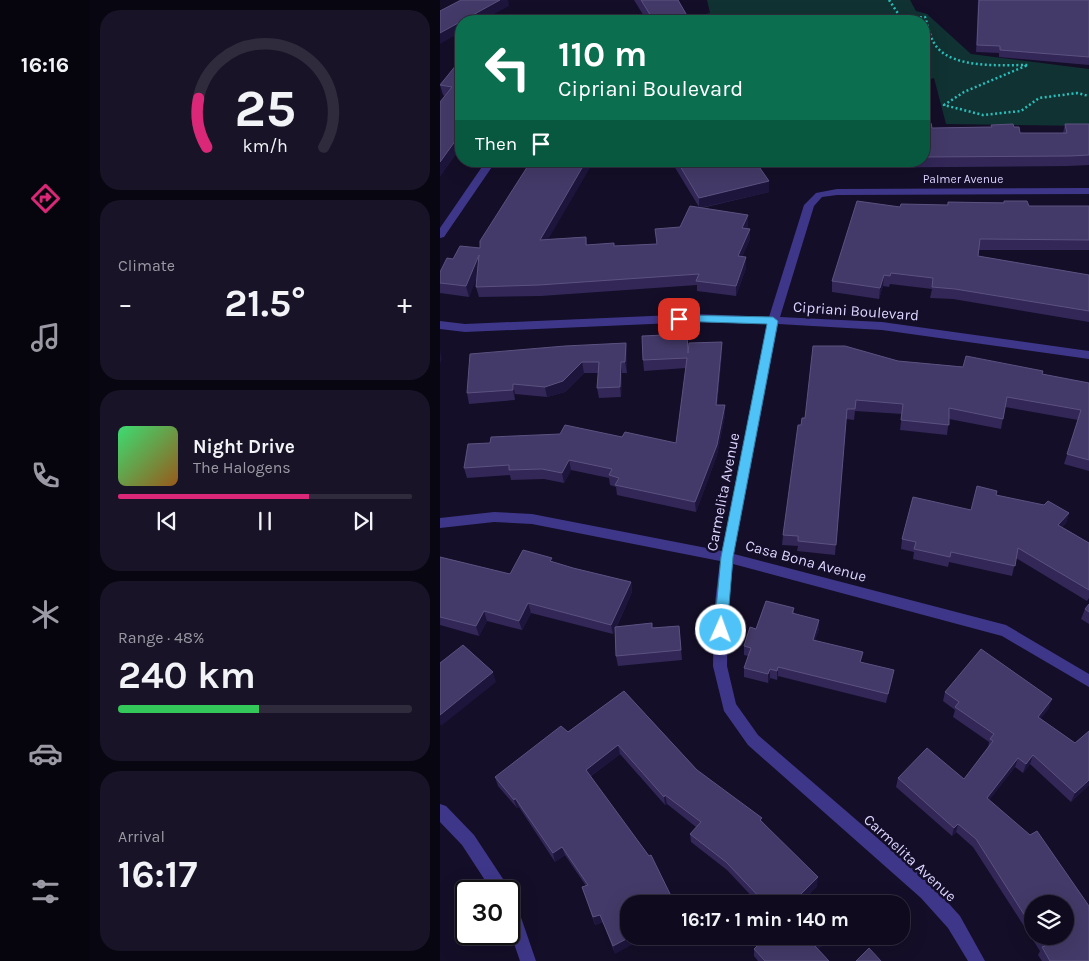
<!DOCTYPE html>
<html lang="en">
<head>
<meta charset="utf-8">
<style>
	:root { --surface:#0f0a1e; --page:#181327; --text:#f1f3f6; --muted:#9b9aa4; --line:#2f2b3c; --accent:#db2777 }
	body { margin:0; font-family:Karla,sans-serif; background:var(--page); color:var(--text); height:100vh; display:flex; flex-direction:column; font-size:19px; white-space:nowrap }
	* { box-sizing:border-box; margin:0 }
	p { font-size:16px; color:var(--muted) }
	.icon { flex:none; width:28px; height:28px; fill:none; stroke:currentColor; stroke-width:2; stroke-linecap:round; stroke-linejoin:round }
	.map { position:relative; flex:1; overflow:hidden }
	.drawer { display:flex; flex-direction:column; gap:10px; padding:10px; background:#080610; width:350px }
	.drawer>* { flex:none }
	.top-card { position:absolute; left:15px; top:15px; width:475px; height:152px; border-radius:20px; box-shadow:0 5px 20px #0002,0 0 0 1px var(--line); background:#0b6e4f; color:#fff; overflow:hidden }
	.fabs { position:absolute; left:584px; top:895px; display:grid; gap:10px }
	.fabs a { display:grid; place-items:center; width:50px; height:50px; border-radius:50%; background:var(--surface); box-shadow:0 5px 20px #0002,0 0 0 1px var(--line); font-size:25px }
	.speed { position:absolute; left:15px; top:880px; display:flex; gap:10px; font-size:25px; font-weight:700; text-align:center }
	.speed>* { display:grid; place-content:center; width:65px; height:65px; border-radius:50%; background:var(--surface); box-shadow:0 5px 20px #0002,0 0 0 1px var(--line); line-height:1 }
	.speed .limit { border:2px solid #111; border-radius:8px; background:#fff; color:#111 }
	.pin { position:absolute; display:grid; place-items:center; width:42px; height:42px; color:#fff; margin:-21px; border-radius:10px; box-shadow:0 2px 8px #0006 }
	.me { position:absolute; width:55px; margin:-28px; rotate:2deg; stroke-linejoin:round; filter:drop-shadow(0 0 4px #0008) }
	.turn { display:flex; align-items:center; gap:18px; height:105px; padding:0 20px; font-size:22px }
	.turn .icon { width:65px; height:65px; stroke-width:2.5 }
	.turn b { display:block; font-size:35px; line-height:42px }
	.then { display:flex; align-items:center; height:48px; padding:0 20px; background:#0003; gap:10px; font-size:19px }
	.big { font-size:38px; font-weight:700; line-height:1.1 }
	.drawer .tile { flex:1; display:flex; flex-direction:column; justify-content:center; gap:8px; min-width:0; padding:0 18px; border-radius:20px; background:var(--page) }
	.drawer .dial { align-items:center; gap:0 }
	.dial svg { height:130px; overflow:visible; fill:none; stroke:var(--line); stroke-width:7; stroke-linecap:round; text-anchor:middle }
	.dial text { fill:var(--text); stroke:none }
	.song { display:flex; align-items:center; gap:15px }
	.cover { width:60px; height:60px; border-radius:8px; background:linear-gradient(135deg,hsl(140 70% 55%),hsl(30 70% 35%)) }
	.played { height:5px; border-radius:2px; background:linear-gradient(90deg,var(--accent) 65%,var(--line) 65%) }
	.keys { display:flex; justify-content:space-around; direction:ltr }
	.heat { display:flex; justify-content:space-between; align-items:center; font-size:28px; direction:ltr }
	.charge { height:8px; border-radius:4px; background:linear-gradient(90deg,#34c759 48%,var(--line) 0) }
	.trip { position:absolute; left:180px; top:895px; width:290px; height:50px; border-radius:20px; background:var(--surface); box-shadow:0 5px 20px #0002,0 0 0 1px var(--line); font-weight:700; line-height:50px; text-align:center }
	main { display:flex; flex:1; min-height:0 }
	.tabs { display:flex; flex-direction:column; width:90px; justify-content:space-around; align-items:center; background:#06040c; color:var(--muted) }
	.tabs .icon { width:35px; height:35px }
	.tabs .selected { color:var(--accent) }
	.tabs b { font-size:22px; color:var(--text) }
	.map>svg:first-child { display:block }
</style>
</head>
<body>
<main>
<nav class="tabs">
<b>16:16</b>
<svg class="icon selected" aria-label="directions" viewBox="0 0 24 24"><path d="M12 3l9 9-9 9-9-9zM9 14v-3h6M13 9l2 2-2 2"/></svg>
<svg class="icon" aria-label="music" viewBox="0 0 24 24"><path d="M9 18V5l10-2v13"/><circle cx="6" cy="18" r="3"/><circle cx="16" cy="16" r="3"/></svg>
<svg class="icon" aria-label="phone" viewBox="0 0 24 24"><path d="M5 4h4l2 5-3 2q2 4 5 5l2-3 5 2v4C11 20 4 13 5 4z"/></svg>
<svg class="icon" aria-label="climate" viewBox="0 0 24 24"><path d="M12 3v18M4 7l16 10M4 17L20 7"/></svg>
<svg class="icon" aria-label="car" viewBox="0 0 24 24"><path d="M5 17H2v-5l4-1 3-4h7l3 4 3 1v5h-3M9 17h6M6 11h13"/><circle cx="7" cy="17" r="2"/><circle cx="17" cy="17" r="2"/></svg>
<svg class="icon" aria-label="filters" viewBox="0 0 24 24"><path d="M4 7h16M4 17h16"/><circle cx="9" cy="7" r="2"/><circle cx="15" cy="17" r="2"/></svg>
</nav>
<section class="drawer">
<div class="tile dial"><svg viewBox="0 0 100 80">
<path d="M14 69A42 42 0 1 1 86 69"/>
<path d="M14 69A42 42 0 0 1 9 39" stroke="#db2777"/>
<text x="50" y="56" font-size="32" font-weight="700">25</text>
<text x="50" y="72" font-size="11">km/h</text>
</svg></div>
<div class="tile"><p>Climate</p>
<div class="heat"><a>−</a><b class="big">21.5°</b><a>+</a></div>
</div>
<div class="tile">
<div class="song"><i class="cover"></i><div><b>Night Drive</b><p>The Halogens</p></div></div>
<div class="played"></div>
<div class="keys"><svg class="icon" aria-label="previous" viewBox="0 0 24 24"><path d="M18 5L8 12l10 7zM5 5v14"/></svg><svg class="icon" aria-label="pause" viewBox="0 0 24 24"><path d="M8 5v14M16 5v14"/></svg><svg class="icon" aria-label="next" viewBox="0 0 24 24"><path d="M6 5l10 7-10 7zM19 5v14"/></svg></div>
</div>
<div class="tile"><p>Range · 48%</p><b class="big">240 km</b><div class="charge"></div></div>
<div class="tile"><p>Arrival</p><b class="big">16:17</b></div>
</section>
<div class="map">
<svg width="649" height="961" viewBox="0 0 649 961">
	<rect width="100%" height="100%" fill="#140e28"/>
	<path fill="#113232" d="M267 0H470L476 11 487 14 531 54 649 69V126L506 124 494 78 484 81V21H250L247 18 270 13Z"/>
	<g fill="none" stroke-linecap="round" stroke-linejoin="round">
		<path stroke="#2abfbc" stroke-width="2.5" stroke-dasharray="2 2.5" stroke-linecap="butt" d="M449 0 461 18 485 17C488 26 490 38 496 46 513 69 562 65 588 65L524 92 504 105 543 115 581 111 599 98 637 93 649 96"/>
		<g fill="#3e3789" fill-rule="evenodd">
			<path d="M46 161H56L4 237 0 238V228Z"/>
			<path d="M649 188V194L397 195 382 197 374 206 340 317 442 322 649 351V359L442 330 338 324 294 554 566 625 649 674V687L562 636 293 564 288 611 287 666 296 704 318 735 493 886 520 916 545 961H528L508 928 481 898 308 745 284 711 273 666 274 611 280 561 92 524 54 522 0 528V518L54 512 92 514 282 551 327 324 257 322 25 332 0 329V321L25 324 257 314 329 317 364 205 376 193 397 189Z"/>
			<path d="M0 804 6 806 34 835 67 885 69 891V892L52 891 22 845 0 822Z"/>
			<path d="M69 898 75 900 96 961H80L69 929Z"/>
		</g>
	</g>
	<g fill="#322757" fill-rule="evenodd">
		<path d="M194 0H238L249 19 250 21H207Z"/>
		<path d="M538 0H649V65L559 57V53L536 52Z"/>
		<path d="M21 59V147L0 176V102L5 96 3 95 0 85Z"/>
		<path d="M484 123 492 128 551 127V125L574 127 580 133H623L625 124H649V165L628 166 384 168 383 161H484Z"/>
		<path d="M234 161H315L329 181V192L262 208 308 215V225L307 228 310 229V239L302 257H306V268L296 296 257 291V285L101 296 39 297 36 287 37 276 29 297 0 293V272L13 259 40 248 108 239 146 237 147 245 174 246 217 244 240 227 259 207 234 166Z"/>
		<path d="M564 201 589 206H649V250H539L538 256 649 275V322L513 299 490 298 492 289 450 284 449 287 443 286 439 299 392 292V281L460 207 507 205 508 202H564Z"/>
		<path d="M282 342V352L277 405 285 415 277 455 256 512 177 495 176 487 170 485 169 478 131 470 124 483 104 479 71 480 70 475 27 478 24 468 182 437 236 443 246 368 204 371 203 360 248 352Z"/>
		<path d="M186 343 187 353V373H182L181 397 159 398 157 388 158 373H144L125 392 107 397 75 394V400L29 404 27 393Z"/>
		<path d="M458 361 602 374 649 383V471L624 464 638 420 565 407 561 429 509 419 507 435 460 430 462 414 415 411 414 420 406 419 395 555 357 551 358 546 342 545 343 535 361 425 365 418Z"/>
		<path d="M556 495 629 513 626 523 622 527 649 543V598L647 601 576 558 572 576 509 562 508 567 473 559 474 552 461 549 462 539 531 510Z"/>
		<path d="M0 557 70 574 113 562 133 568 191 582 192 592 177 626 212 628 239 626 242 660 178 666 176 656 175 629 173 634 91 613 82 630 47 621 39 636 0 625Z"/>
		<path d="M649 604V624L641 619 645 609Z"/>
		<path d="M354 608V614L379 629 375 640 422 663 452 679 446 703 338 676 337 680 330 678 328 683 304 677V668L308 656 304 655V646L316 629Z"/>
		<path d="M184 691 257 770 322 821 377 886 359 904H319L287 870 251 842 250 834 256 827 227 804 225 805 180 754 151 776 175 954 163 922 155 925 142 887 146 886 125 855 115 862 79 807 77 808 58 786 55 777 128 732Z"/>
		<path d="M505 692 609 708 600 719 635 743 649 731V785L631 802 590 764 583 773 575 767 549 800 649 961H602L598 955 600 951 533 847 516 832 512 836 456 787 458 778 524 779 548 748 549 742 513 717 515 710 503 701ZM592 904 625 936H592Z"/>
		<path d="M384 937 383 945 378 949 389 961H318L314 956V949Z"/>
	</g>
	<g fill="#1e153c">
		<path d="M60 0H68L69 6 41 21H22Z"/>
		<path d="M249 19 250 21H234Z"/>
		<path d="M21 21V32L0 44V33Z"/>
		<path d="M21 133V147L0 176V162Z"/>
		<path d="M146 161H154L102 250 100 240Z"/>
		<path d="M329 181V192L259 208V198Z"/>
		<path d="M308 215V225L303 238 302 228Z"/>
		<path d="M310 229V239L298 267V256Z"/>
		<path d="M39 255 42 266 29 297 26 286Z"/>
		<path d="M306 257V268L296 296V286Z"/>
		<path d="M444 275 443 286 439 299 440 288Z"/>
		<path d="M282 342V352L276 415V405Z"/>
		<path d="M186 343 187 353V373L185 362Z"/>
		<path d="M0 350 2 359 0 364Z"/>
		<path d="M142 362 144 373 125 392 107 397 105 387Z"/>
		<path d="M181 362 182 373 181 397 180 387Z"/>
		<path d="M73 384 75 394V400L73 390Z"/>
		<path d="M285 405V415L277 455 256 512 255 502Z"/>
		<path d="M129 460 131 470 124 483 122 473Z"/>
		<path d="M629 513 626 523 615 535 618 525Z"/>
		<path d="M191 582 192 592 173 634 171 625Z"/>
		<path d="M88 603 91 613 82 630 79 621Z"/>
		<path d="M44 611 47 621 39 636 36 626Z"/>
		<path d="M379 620V629L372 649 373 640Z"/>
		<path d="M338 667V676L337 680V671Z"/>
		<path d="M330 669V678L328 683V674Z"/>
		<path d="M53 672 56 682 1 726 0 723V715Z"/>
		<path d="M612 699 609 708 595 727 598 717Z"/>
		<path d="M178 745 180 754 148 778 146 770Z"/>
		<path d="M593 755 590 764 583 773 586 764Z"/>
		<path d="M578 758 575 767 544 807 547 798Z"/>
		<path d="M649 780V785L631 802 635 793Z"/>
		<path d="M225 795 227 804 225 805 224 797Z"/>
		<path d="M75 798 79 807 77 808 74 800Z"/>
		<path d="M518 824 516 832 512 836 514 828Z"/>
		<path d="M122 847 125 855 115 862 113 853Z"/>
		<path d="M378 877 377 886 359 904H351Z"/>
		<path d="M160 915 163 922 155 925 153 917Z"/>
		<path d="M192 936H208L175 954 173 946Z"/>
		<path d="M384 937 383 945 374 953 375 946Z"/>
	</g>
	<g fill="#443a69" stroke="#5c5280">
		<path d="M21 0H60L0 33V11Z"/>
		<path d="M201 0H238L249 19 234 21H214Z"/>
		<path d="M539 0H649V57L560 50V46L537 45Z"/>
		<path d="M21 59V133L0 162V102L12 87 0 85Z"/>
		<path d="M484 123H491L492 128 552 127 551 125 573 124 574 127H579L580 133H627L625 124H649V155L630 156 484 157Z"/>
		<path d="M91 161H146L100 240 146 237V245L174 243V246L217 244 215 229 240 227 250 206 308 215 302 228 310 229 298 256 306 257 296 286 256 281 259 274 99 285 36 287 39 255 26 286 0 283V272L7 258 13 259 20 246 40 248V241Z"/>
		<path d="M237 161H315L329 181 259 198Z"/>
		<path d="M417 201 460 207 461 204 508 205V202L564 203V201H587L589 206H649V240L540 239 538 256 649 275V311L515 289 492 287 493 278 451 273 450 276 444 275 440 288 392 281Z"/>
		<path d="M247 334 248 353 249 343 282 342 276 405H285L277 445 255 502 175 485 179 478 169 475 172 469 129 460 122 473 102 469 69 470V465L24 468 28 444 50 443 51 437 120 434 125 425 182 437 185 432 236 443 247 358 203 360 202 336Z"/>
		<path d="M186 343 185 362H181L180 387 157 388 159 362H142L123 381 105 387 73 384V390L27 393 30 354 125 346Z"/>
		<path d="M373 346H405L458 361 523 367 526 356 603 371 602 374 649 383V460L627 454 641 410 567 397 563 419 509 408V425L461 420 463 404 416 400 415 409H407L396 545 358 541V536L343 535 358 425H361L362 418H365Z"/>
		<path d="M537 486 557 491 556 495 604 505 608 501 629 513 618 525 649 543V590L578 548 575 566 511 552 510 557 474 549 476 542 462 539 473 497 531 510Z"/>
		<path d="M83 550 112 558 110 561 133 568 191 582 171 625 88 603 79 621 44 611 36 626 0 617V557L70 574Z"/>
		<path d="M326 601 354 608 352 613 379 620 373 640 423 652 420 662 454 670 448 694 338 667 337 671 330 669 328 674 304 668 311 648 304 646 310 627 316 629Z"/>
		<path d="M649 604V612L645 609Z"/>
		<path d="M212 623V628L239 626 241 650 176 656 175 627Z"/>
		<path d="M23 645 53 672 0 715V663Z"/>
		<path d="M541 649 612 699 598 717 635 743 649 731V780L635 793 593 755 586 764 578 758 547 798 590 835 597 831 649 906V961H610L602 947 605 946 599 936H625V904H592V927L536 839 518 824 514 828 458 778 487 748 524 779 553 741 550 739 554 734 515 707 519 702 505 692Z"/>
		<path d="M184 691 257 770 322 818 320 820 378 877 351 904H326L286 862 250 834 261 822 225 795 224 797 178 745 146 770 209 856 211 855 235 904H189V936H192L173 946 160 915 153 917 142 887 148 885 122 847 113 853 75 798 74 800 55 777 121 726 128 732Z"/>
		<path d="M327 936H382L384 937 375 946 389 961H325L314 949Z"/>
		<path d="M429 948 441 961H416Z"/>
	</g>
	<path fill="#4fc3f7" stroke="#337fa1" d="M239 315 333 317 338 321 293 557 287 630 285 633 281 635 276 633 274 630 281 557 327 324 235 321 234 319Z"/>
	<g text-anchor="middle" stroke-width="5" stroke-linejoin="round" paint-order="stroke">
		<g font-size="12" fill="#dcd5ff" stroke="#140e28">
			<text x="523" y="183">Palmer Avenue</text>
		</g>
		<g font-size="15" fill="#dcd5ff" stroke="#140e28">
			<text transform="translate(416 311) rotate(4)" y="5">Cipriani Boulevard</text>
			<text transform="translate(283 492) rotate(-79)" y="5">Carmelita Avenue</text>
			<text transform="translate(366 561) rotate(15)" y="5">Casa Bona Avenue</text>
			<text transform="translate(470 858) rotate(43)" y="5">Carmelita Avenue</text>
		</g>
	</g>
</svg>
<div class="fabs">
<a><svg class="icon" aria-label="layers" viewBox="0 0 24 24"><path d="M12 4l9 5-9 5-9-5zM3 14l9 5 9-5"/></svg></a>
</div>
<div class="speed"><div class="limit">30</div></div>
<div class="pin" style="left:239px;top:319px;background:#d93025"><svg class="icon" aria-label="arrive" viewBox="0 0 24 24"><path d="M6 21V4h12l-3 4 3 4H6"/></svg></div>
<svg class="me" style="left:281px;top:630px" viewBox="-20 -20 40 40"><circle r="17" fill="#4fc3f7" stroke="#fff" stroke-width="3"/><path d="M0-11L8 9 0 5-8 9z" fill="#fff"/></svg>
<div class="trip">16:17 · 1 min · 140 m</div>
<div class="top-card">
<div class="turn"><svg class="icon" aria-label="left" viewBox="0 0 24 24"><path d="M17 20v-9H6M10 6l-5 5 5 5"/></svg><div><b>110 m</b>Cipriani Boulevard</div></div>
<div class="then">Then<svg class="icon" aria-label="arrive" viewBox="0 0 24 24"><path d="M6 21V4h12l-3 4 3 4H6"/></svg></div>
</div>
</div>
</main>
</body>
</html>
